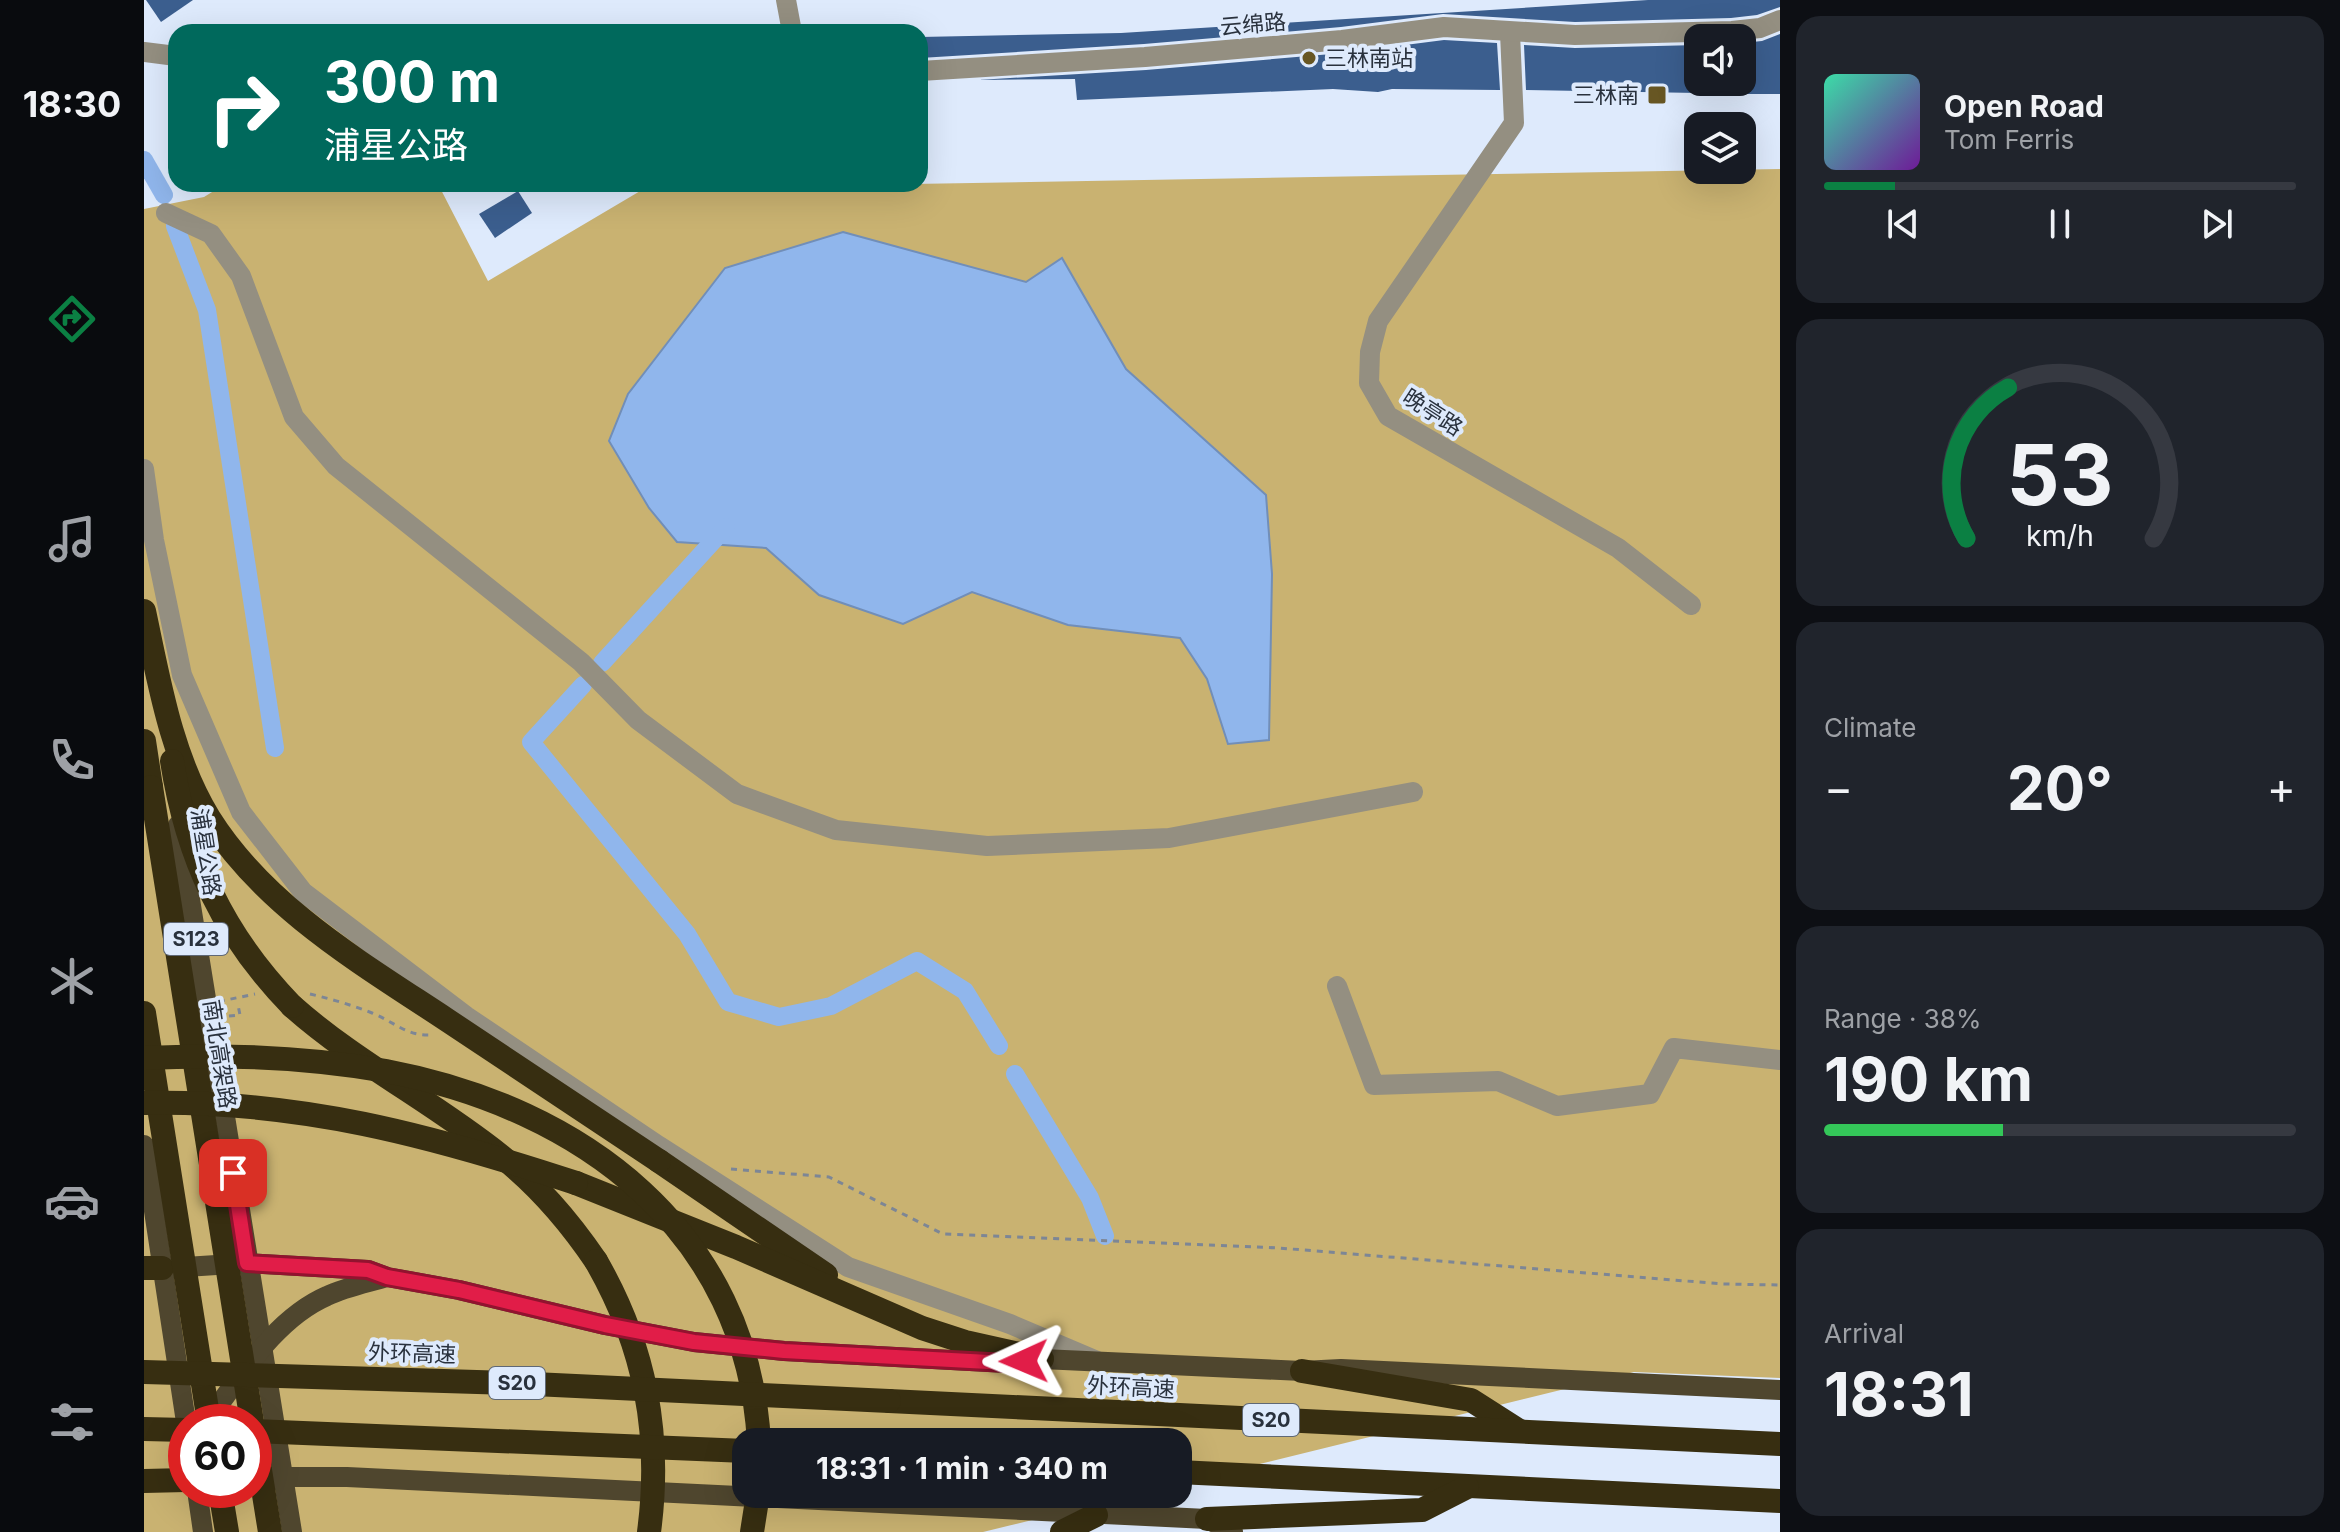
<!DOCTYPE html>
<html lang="en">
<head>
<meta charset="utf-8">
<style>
	:root { --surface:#171b24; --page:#20242c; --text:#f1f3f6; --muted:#9ea1a6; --line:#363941; --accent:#0b8043 }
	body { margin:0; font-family:Inter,"Noto Sans SC",sans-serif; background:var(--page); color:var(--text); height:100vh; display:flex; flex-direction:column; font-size:30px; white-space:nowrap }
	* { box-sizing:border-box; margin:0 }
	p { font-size:26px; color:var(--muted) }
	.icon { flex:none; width:44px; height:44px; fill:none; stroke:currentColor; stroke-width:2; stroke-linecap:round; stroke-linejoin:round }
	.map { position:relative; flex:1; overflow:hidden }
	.side { display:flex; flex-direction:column; gap:16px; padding:16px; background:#0d0f14; width:560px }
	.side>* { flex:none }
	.guide { position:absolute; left:24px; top:24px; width:760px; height:168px; border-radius:24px; box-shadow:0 8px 32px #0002; background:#00695c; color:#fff; overflow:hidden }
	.tools { position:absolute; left:1540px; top:24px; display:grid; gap:16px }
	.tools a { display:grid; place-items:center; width:72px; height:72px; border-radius:16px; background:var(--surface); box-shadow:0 8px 32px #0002; font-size:40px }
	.speed { position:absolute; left:24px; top:1404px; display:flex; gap:16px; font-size:40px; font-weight:700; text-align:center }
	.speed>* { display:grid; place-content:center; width:104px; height:104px; border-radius:50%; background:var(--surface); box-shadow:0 8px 32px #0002; line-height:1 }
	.speed .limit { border:12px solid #d22; background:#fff; color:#111 }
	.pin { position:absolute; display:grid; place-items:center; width:68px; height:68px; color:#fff; margin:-34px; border-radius:16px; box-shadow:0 4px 12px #0006 }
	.me { position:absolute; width:88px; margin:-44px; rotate:269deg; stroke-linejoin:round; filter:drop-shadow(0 0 6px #0008) }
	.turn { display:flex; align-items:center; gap:28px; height:168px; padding:0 24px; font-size:36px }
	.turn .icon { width:104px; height:104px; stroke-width:2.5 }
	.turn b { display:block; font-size:56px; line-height:68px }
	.big { font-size:60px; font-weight:700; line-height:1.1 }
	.side .tile { flex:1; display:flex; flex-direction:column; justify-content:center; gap:12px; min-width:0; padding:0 28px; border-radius:24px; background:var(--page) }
	.side .dial { align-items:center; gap:0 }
	.dial svg { height:208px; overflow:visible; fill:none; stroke:var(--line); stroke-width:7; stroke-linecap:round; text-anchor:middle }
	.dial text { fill:var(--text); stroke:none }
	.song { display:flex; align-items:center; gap:24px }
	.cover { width:96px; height:96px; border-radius:12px; background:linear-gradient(135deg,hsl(160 70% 55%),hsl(280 70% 35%)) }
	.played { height:8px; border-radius:4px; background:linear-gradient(90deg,var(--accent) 15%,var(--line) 15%) }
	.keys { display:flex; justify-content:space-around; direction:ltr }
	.heat { display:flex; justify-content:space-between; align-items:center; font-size:44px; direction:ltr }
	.charge { height:12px; border-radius:6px; background:linear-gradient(90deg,#34c759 38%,var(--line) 0) }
	.trip { position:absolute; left:588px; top:1428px; width:460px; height:80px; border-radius:24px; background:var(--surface); box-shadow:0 8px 32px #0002; font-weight:700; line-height:80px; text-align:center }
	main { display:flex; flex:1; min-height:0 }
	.menu { display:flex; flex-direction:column; width:144px; justify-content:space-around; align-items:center; background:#090b0e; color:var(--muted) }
	.menu .icon { width:56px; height:56px }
	.menu .active { color:var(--accent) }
	.menu b { font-size:36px; color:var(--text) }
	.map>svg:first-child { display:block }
</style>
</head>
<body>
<main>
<nav class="menu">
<b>18:30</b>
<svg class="icon active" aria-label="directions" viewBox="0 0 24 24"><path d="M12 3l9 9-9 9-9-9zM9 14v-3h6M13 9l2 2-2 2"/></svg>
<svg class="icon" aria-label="music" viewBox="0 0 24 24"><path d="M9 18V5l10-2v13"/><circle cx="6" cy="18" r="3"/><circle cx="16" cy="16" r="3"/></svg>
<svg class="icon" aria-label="phone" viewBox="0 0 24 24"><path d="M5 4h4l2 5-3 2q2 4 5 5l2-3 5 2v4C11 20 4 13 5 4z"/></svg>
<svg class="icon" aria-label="climate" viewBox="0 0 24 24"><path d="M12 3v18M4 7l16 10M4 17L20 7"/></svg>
<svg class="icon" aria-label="car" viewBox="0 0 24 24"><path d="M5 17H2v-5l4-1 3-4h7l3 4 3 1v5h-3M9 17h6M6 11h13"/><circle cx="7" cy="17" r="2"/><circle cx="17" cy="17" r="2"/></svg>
<svg class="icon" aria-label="filters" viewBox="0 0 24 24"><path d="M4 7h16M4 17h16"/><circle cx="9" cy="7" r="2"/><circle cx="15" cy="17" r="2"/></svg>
</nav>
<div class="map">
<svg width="1636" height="1532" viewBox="0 0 1636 1532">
	<rect width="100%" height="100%" fill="#deeafc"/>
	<path fill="#c9b271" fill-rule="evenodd" d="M1636 169V1378L1490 1372 1034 1484V1442H602V1494H994L839 1532H0V209L60 197 81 184H294L344 281 508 184 708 185ZM42 1422H110V1490H42Z"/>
	<path fill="#90b6ec" stroke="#718eb8" stroke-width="2" d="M699 232 882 282 918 258 982 369 1122 495 1128 574 1125 740 1084 744 1063 679 1036 638 924 625 828 592 759 624 675 595 622 548 533 542 505 508 465 441 484 394 581 268Z"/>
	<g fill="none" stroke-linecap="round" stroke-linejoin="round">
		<g stroke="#90b6ec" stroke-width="18">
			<path d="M0 160 20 195"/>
			<path d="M31 226 63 310 131 748"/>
			<path d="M458 663 582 527"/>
			<path d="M439 685 387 742 543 934 584 1002 635 1017 687 1006 773 961 821 991 855 1046"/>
			<path d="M871 1074 946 1198 961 1236"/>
		</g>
	</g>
	<g fill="#3b5e8e">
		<path d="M2 0H49L17 22Z"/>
		<path d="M1504 0H1636V7L1613 15 1587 18 1431 22 1299 14 1197 27 1000 44 776 58V37L977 33Z"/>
		<path d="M1636 34V94H1598V43L1618 41Z"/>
		<path d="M1300 40 1353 43 1356 90 1248 89 1234 92 1189 89 933 100 931 79 834 80 1002 70 1199 53Z"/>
		<path d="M1380 45 1431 48 1554 45V93L1382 90Z"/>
		<path d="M374 191 388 213 351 238 335 214Z"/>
	</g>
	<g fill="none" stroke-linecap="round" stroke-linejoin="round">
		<g stroke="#7d8695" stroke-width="3" stroke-dasharray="6 6" stroke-linecap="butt">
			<path d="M166 994C187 999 208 1005 228 1013 249 1021 262 1036 286 1035"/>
			<path d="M85 1016 96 1015 94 1005"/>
			<path d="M587 1169 685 1177 799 1234 1135 1248 1579 1284 1636 1285"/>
		</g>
		<g stroke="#948f81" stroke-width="20">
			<path d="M642 0 648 32"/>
			<path d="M1366 33 1370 123 1234 321 1226 352 1225 383 1244 416 1474 548 1547 605"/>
			<path d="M0 52 32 56"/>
			<path d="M776 71 1001 57 1198 40 1300 27 1431 35 1588 31 1616 28 1636 20"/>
			<path d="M22 213 67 234 97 276 150 417 192 466 437 662 494 720 593 794 692 830 843 846 1025 838 1269 792"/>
			<path d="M0 469 10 540 38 675 97 812 159 892 322 1016 515 1146 704 1267 866 1324 953 1361"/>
			<path d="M1193 986 1230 1085 1354 1081 1413 1106 1506 1094 1530 1048 1636 1060"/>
		</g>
		<g stroke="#4f462e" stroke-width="20">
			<path d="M34 825 148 1532"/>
			<path d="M0 1145 42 1422"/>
			<path d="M26 1268 103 1263 224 1270 243 1277 315 1290 461 1325 550 1342 640 1351 863 1363 898 1359 1158 1371 1197 1369 1636 1390"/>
			<path d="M62 1422C96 1378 130 1319 183 1296 202 1287 223 1283 243 1277"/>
			<path d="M110 1477H203L1063 1519 1089 1532"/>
			<path d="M53 1490 59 1532"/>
		</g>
		<g stroke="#372e11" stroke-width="24">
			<path d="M0 741 7 787"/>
			<path d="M148 1006C212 1063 290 1102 357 1156 395 1186 425 1221 452 1261"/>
			<path d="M515 1161 682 1275"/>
			<path d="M432 1183 592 1247 778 1328 821 1342 898 1359"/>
			<path d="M0 1268H18"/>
			<path d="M1158 1371 1327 1400 1374 1430"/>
			<path d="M745 1401 1636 1444"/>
			<path d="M0 1429 42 1430"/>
			<path d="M1034 1472 1636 1501"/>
			<path d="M0 1481 42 1480"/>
			<path d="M76 1490 83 1532"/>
			<path d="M1063 1519 1278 1510 1323 1487"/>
			<path d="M918 1532 952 1515"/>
		</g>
		<path stroke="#7d8695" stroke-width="3" stroke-dasharray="6 6" stroke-linecap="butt" d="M63 1004 111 994"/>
		<g stroke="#372e11" stroke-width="24">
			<path d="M0 611C15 681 27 756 65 818 121 907 217 963 303 1020 373 1067 444 1114 515 1161"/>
			<path d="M28 761C43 858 79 935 148 1006"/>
			<path d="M7 787 108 1422"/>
			<path d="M0 1013 65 1422"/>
			<path d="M0 1058C81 1054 162 1057 242 1071 438 1108 603 1231 615 1442"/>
			<path d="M0 1103C155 1100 286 1135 432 1183"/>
			<path d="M452 1261C501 1346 518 1434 505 1532"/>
			<path d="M0 1372 369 1383 745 1401"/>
			<path d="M110 1431 602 1451"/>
			<path d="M110 1433 126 1532"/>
			<path d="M608 1532 614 1494"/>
		</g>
	</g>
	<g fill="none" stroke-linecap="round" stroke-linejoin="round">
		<g stroke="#92132f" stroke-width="20">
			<path id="route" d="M89 1173 103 1263 224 1270 243 1277 315 1290 461 1325 550 1342 640 1351 863 1363 880 1361"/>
		</g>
		<use href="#route" stroke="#e11d48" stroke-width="14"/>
	</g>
	<g fill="#675623" stroke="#deeafc" stroke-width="3">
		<circle cx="1165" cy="58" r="8"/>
		<rect x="1503" y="85" width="20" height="20" rx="4"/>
	</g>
	<g text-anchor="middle" stroke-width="8" stroke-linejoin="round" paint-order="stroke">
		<g fill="#deeafc" stroke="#5f6876" stroke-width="2">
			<rect x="20" y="923" width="64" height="32" rx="6"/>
			<rect x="345" y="1367" width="56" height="32" rx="6"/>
			<rect x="1099" y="1404" width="56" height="32" rx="6"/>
		</g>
		<g font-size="20" font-weight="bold" fill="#29313d">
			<text x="52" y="946">S123</text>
			<text x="373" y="1390">S20</text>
			<text x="1127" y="1427">S20</text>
		</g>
		<g font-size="22" fill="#29313d" stroke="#deeafc">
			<text transform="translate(1109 24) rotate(-5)" y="8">云绵路</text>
			<text transform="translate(1289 412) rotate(33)" y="8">晚亭路</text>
			<text transform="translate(62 852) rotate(81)" y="8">浦星公路</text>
			<text transform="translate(76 1054) rotate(81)" y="8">南北高架路</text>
			<text transform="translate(268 1353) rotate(2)" y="8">外环高速</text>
			<text transform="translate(987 1387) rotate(3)" y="8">外环高速</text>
		</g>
		<g font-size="22" fill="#29313d" stroke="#deeafc" text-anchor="start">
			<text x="1181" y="66">三林南站</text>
			<text x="1495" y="103" text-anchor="end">三林南</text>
		</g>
	</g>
</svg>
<div class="tools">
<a><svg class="icon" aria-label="sound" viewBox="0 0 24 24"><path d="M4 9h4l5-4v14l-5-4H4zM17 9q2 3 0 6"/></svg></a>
<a><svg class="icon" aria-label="layers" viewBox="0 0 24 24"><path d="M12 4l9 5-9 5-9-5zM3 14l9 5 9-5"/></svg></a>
</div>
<div class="speed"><div class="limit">60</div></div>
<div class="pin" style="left:89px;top:1173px;background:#d93025"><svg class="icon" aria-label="arrive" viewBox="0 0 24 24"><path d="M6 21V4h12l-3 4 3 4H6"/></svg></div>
<svg class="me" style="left:880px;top:1361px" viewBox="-20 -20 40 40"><path d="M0-17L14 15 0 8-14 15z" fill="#e11d48" stroke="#fff" stroke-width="4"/></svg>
<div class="trip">18:31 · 1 min · 340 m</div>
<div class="guide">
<div class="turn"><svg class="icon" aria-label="right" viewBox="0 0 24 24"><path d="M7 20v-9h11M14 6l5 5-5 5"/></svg><div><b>300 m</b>浦星公路</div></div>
</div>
</div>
<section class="side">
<div class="tile">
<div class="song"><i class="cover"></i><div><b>Open Road</b><p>Tom Ferris</p></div></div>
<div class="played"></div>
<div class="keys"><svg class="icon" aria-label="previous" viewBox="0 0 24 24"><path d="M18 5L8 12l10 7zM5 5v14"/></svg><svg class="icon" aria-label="pause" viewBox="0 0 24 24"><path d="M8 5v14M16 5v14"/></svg><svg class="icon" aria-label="next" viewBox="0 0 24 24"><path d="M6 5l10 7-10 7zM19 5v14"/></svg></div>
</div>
<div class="tile dial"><svg viewBox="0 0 100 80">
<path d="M14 69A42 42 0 1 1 86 69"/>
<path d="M14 69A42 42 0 0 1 30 11" stroke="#0b8043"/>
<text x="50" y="56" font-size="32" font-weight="700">53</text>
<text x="50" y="72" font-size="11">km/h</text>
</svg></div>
<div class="tile"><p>Climate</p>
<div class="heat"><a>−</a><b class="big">20°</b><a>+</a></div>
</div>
<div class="tile"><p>Range · 38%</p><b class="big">190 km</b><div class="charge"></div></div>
<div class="tile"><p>Arrival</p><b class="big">18:31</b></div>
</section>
</main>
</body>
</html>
